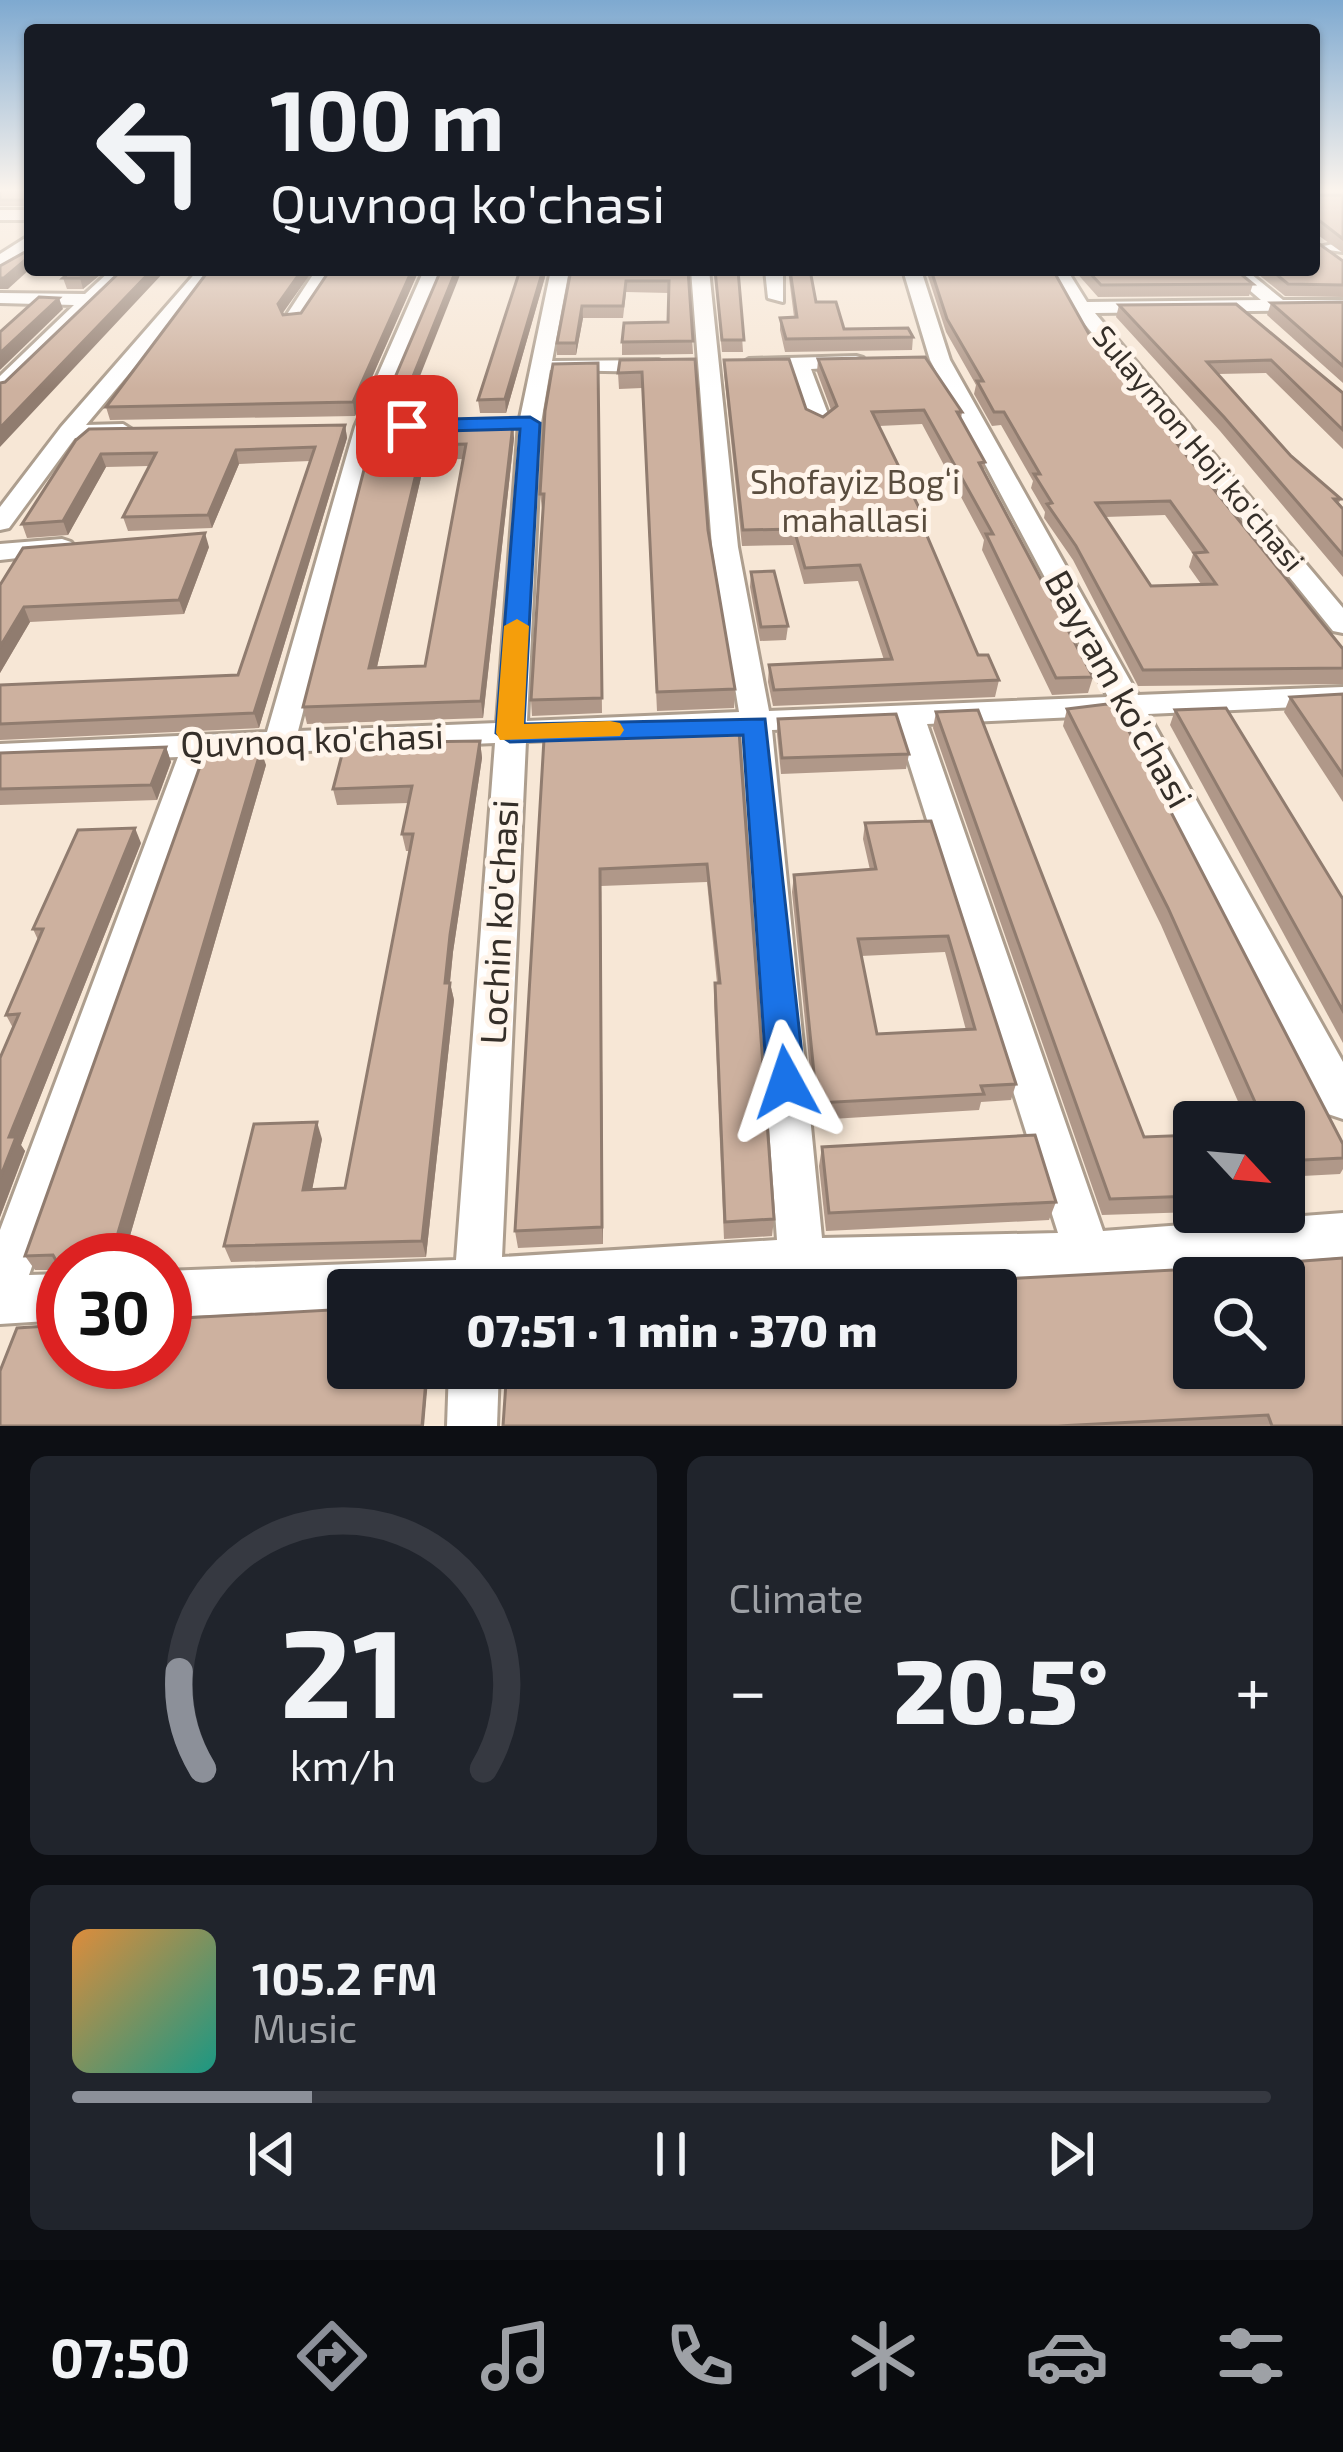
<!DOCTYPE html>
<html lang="en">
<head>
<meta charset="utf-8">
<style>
	:root { --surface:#171b24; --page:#20242c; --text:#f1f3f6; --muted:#9ea1a6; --line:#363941; --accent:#8c9099 }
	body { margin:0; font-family:"Exo 2",sans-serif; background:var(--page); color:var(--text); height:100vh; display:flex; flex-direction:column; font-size:45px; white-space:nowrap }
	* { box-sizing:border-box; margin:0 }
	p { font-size:39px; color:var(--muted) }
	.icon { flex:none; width:66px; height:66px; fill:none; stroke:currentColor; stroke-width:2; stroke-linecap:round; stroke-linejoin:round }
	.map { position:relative; height:1426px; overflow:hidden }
	.drawer { display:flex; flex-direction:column; gap:30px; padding:30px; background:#0d0f14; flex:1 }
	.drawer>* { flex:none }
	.guide { position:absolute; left:24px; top:24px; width:1296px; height:252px; border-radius:12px; box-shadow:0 3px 9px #0004; background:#171b24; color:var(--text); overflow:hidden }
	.needle { width:78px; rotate:116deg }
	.tools { position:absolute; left:1173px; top:1101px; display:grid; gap:24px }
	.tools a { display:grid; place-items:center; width:132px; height:132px; border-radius:12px; background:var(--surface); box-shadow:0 3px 9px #0004; font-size:60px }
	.speed { position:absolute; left:36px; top:1233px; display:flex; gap:24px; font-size:60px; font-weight:700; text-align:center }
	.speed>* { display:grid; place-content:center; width:156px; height:156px; border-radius:50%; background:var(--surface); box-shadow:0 3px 9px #0004; line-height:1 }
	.speed .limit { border:18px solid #d22; background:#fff; color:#111 }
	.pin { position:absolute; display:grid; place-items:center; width:102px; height:102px; color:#fff; margin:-51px; border-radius:24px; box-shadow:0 6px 18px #0006 }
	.me { position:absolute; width:132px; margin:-66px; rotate:355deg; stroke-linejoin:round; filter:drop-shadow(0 0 9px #0008) }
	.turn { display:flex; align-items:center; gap:42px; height:252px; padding:0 48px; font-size:54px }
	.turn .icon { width:156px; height:156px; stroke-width:2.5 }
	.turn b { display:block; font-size:84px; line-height:102px }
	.big { font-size:90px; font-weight:800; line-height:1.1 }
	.drawer .widget { flex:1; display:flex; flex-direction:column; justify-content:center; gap:18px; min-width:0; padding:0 42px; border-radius:18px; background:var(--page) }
	.drawer .dial { align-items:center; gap:0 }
	.dial svg { height:312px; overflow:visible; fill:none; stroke:var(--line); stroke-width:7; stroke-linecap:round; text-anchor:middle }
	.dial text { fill:var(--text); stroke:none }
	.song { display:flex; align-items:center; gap:36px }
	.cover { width:144px; height:144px; border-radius:18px; background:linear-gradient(135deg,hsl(30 70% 55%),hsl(170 70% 35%)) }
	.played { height:12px; border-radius:6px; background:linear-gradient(90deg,var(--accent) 20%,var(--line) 20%) }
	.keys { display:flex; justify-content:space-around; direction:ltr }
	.heat { display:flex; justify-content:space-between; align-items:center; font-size:66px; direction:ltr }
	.drawer .tiles { flex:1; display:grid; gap:30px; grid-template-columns:1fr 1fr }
	.widget:last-child { grid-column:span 2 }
	.trip { position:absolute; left:327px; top:1269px; width:690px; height:120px; border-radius:12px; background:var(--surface); box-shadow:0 3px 9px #0004; font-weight:800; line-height:120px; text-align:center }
	.tab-bar { display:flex; height:192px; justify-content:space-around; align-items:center; background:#090b0e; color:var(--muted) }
	.tab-bar .icon { width:84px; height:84px }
	.tab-bar .selected { color:var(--accent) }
	.tab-bar b { font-size:54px; color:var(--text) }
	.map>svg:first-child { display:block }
</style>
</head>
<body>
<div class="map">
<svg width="1343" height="1426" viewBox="0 0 1343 1426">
	<rect width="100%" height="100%" fill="#f7e7d6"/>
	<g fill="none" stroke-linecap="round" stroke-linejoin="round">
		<g stroke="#ad9e8e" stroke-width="6">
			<g id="street">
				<rect x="0" y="210" width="30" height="10"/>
				<path d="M1343 242V252L1314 248Z"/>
				<path d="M111 270H130L7 391 0 393V376L74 305 0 303V293L85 294Z"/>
				<path d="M198 270H216L86 425 123 424 134 431 131 436 75 438 9 528 0 530V507L61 427Z"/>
				<path d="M316 270H334L300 323H286L284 319Z"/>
				<path d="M424 270H442L377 427 298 731 497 723 519 423 551 270H569L552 361 659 360 669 366 659 372 550 370 541 423 527 721 739 712 712 547 691 270H709L738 547 769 711 1108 697 930 360 903 270H921L950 360 1138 695 1343 687V705L1148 714 1343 1062V1119L1328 1114 1118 715 927 724 1103 1231 1343 1213V1257L1088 1277 705 1290H348V1310L165 1317V1271L456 1260 495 743 210 755 29 1275 63 1274V1320L0 1324V1230L178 757 0 764V744L267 732 355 427ZM897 725 1058 1233 822 1238 772 730ZM741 732 777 1240 502 1257 526 741Z"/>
				<path d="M765 270H783V302L768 298Z"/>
				<path d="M1049 270H1067L1087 302 1261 300 1226 270H1246L1283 300H1343V310L1095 313 1343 608V633L1333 631 1075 312Z"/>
				<path d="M856 356 863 358V366L811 369 831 422 820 428 809 422 791 370 749 371 739 365 749 359Z"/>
				<path d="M62 539 71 542 75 547 71 552 0 560V544Z"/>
				<path d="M449 1368H499L497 1426H447Z"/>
			</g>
		</g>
		<g stroke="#ad9e8e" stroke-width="6">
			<path id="primary" d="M30 235V256L0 275V254Z"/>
		</g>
		<use href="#street" fill="#fff" fill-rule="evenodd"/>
		<use href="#primary" fill="#fff" fill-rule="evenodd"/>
	</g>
	<g fill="#b09889" fill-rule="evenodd">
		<rect x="0" y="190" width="30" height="16"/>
		<path d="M1314 192 1317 195H1343V253L1315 233V241L1343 261V297L1285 296 1253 270H1314Z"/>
		<path d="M106 270 83 289H67L63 278Z"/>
		<path d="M209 270H313L282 313 283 315 301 313 330 270H419L355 416 110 420 106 407Z"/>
		<path d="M441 270 405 414H387L385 401Z"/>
		<path d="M520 270H547L506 413H480L478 400Z"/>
		<path d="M571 270H688L693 354 622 355V342L668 322 669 293 626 292 623 318H583L576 355H557V343Z"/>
		<path d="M714 270H738L743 352H722Z"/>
		<path d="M788 270H810L816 302 844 329 913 337 912 350 785 352 780 330V318L794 317Z"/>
		<path d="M926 270H1053L1090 336 1343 649V684L1138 686 1073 560 1044 518 1045 512 1031 488 1033 481 1001 425 992 426 974 394 976 385 946 332ZM1165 515 1193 554 1189 567 1201 584 1151 586 1105 517Z"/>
		<path d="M1074 270H1236L1253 284 1249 296 1098 297Z"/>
		<path d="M1343 302V383L1267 315 1271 303Z"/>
		<path d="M1236 304 1343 393V449L1266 373 1218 374 1291 456 1341 499 1338 504 1343 509V577L1220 431 1116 317 1119 305Z"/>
		<path d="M695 359 708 530 735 689 734 708 657 711 642 388 619 389 618 373Z"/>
		<path d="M818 359 962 412 961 419 985 462 984 471 1093 677 1088 693 1052 695 982 550 984 540 922 424 879 426 927 524 926 533 978 655 999 680 995 697 773 706 768 682 769 665 884 660 858 581 804 584 793 545 742 546 724 373V360L806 409 823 417 831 410 817 372Z"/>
		<path d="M598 363 602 713 532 716 531 700 543 508H542L540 494Z"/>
		<path d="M376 423 514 438 483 718 307 724 303 707ZM463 459 425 666 377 667 425 460Z"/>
		<path d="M345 425 347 438 259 728 0 740V685L238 675 310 461 239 464 212 528 128 531 123 517 149 466 106 467 68 535 27 538 22 524 76 440Z"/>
		<path d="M209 547 184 614 30 622 0 673V585Z"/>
		<path d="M751 572 788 626 786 640 760 641 750 587Z"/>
		<path d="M1343 694V802L1284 712 1290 697Z"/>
		<path d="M1067 709 1343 1144V1169L1340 1174 1284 1177V1122H1247L1161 925 1063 726Z"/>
		<path d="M1175 710 1343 899V1043L1170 725Z"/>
		<path d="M936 712 1144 1137 1194 1135V1212L1102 1215 933 728Z"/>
		<path d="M778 719 909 754 906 769 781 774 777 734Z"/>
		<path d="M739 731 774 1219 772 1236 724 1239 714 1001 715 983H717L707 882 601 886 603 1244 518 1248 515 1231 544 739Z"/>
		<path d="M480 741 482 758 453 952 450 983 454 1000 426 1257 231 1262 224 1246 322 1139 312 1189 345 1188 409 851H406L402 834 409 803 337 805 333 789Z"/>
		<path d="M166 747 171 762 157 800 0 805V753Z"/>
		<path d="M247 750 266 765 123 1260H63V1271L62 1270H35L25 1256Z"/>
		<path d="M931 821 1016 1084 1011 1100 981 1102 979 1110 815 1120 792 892 794 875 870 870 863 839 865 823ZM945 952 966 1030 877 1034 861 956Z"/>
		<path d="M141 843 21 1145 25 1151 0 1217V1058L13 1028 6 1015 38 940 33 929Z"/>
		<path d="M822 1147 1056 1202 1049 1220 826 1231 819 1166Z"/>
		<path d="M1212 1268 1343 1426H503Z"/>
	</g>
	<g fill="#907c6f">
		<path d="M30 256V269L8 289H0V278Z"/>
		<path d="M89 270H106L83 289 80 278Z"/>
		<path d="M152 270H166L0 447V428Z"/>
		<path d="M302 270H313L280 317 278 304Z"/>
		<path d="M412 270H419L355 416 353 402Z"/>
		<path d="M456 270H462L405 414 403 401Z"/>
		<path d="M543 270H547L506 413 505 399Z"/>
		<path d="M59 298 63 309 0 370V353Z"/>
		<path d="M582 306 583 318 576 355V343Z"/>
		<path d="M513 424 514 438 483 718 481 701Z"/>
		<path d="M345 425 347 438 259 728 254 713Z"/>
		<path d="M423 445 425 460 373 684 369 668Z"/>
		<path d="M236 450 239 464 212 528 208 515Z"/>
		<path d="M101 454 106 467 68 535 63 521Z"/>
		<path d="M205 533 209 547 184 614 179 600Z"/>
		<path d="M24 607 30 622 0 673V647Z"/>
		<path d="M480 741 482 758 453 952 448 1000 445 983 450 935Z"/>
		<path d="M166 747 171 762 157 800 151 785Z"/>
		<path d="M261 750 266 765 123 1260H110Z"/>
		<path d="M135 828 141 843 21 1145 25 1151 0 1217V1178L9 1137Z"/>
		<path d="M601 886 603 1244 602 1227Z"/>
		<path d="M450 983 454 1000 426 1257 422 1241Z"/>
		<path d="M317 1122 322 1139 309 1206 303 1190Z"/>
		<path d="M427 1368H429L424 1426H422Z"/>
	</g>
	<g fill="#cdb19f" stroke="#907c6f" stroke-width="3" fill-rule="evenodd">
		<path d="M0 190H30V202L28 200H0Z"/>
		<path d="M1314 192 1317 195H1343V239L1320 221 1314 222 1315 241 1343 261V285L1288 284 1271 270H1314Z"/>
		<path d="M25 252H30V256L4 278H0V266Z"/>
		<path d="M72 270H89L80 278H63Z"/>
		<path d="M122 270H152L0 428V383L5 382Z"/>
		<path d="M209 270H302L278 304 283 315 301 313 330 270H412L353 402 106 407Z"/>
		<path d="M441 270H456L403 401H385Z"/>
		<path d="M520 270H543L505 399 478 400Z"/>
		<path d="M571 270H688L693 341 622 342 624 323 668 322 669 281H626L623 306H582L576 343H557Z"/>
		<path d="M715 270H738L744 340H722Z"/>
		<path d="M790 270H810L816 302H836L844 329 908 328 913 337 786 339 780 318 797 317Z"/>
		<path d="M931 270H1053L1090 336 1343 649V668L1143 670 1076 546 1047 504 1052 503 1034 474H1040L1004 412H994L977 381H983L947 319ZM1170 501 1207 552 1194 553 1216 584 1151 586 1096 503Z"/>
		<path d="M1087 270H1236L1253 284 1101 285Z"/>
		<path d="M39 297 59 298 0 353V332Z"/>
		<path d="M1343 302V366L1271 303Z"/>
		<path d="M1236 304 1343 393V430L1271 360 1207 362 1291 456 1341 499H1334L1343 509V555L1224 417 1119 305Z"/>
		<path d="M925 357 962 412H957L985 462 979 463 1093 677 1056 678 986 534H993L924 410 872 412 927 524H922L978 655H988L999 680 774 690 769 665 892 659 860 565 805 568 794 529 743 530 724 360 789 359 806 409 823 417 837 406 818 359Z"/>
		<path d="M695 359 708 530 735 689 657 692 642 372 618 373 620 360Z"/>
		<path d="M598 363 602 698 531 700 544 494H540L545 411 553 364Z"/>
		<path d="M376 423 513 424 481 701 303 707ZM466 444 425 666 369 668 423 445Z"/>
		<path d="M345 425 254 713 0 724V685L238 675 315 447 236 450 208 515 123 517 156 453 101 454 63 521 22 524 76 440 89 429Z"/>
		<path d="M205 533 179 600 24 607 0 647V585L23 548Z"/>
		<path d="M774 571 788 626 761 627 751 572Z"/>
		<path d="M1343 694V775L1290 697Z"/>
		<path d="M1107 704 1117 708 1343 1144V1158L1284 1161V1122H1264L1168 908 1067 709Z"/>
		<path d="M1226 708 1343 899V1011L1175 710Z"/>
		<path d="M978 710 1144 1137 1194 1135V1196L1110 1199 936 712Z"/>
		<path d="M896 714 909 754 782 758 778 719Z"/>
		<path d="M739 731 774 1219 725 1222 715 983H720L707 864 600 869 602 1227 515 1231 544 739Z"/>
		<path d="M480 741 450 935 445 983H450L422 1241 224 1246 254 1124 317 1122 303 1190 345 1188 413 834H402L412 786 333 789 345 743Z"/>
		<path d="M245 743 242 750H261L110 1260H63V1264H58L53 1255 25 1256 208 744Z"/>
		<path d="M166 747 151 785 0 789V753Z"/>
		<path d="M931 821 1016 1084 981 1086 984 1094 817 1103 794 875 876 869 865 823ZM948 936 975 1029 877 1034 858 939Z"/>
		<path d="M135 828 9 1137H16L0 1178V1058L19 1014 6 1015 43 929H33L78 830Z"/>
		<path d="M1035 1135 1056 1202 829 1213 822 1147Z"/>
		<path d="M1343 1258V1426H1272L1268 1415 1058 1426H503L507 1368H996V1290H796L1212 1268ZM1194 1278H1284V1368H1194Z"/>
		<path d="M348 1309V1368H427L422 1426H0V1371L17 1328 63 1325V1362H165V1319Z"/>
	</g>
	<linearGradient id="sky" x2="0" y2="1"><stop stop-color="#7ea9d0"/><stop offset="0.49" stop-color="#fbf4ed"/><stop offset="1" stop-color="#fbf4ed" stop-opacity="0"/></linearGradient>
	<rect width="1343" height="389" fill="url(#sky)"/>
	<path fill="#1a73e8" stroke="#114b97" stroke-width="3" d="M530 417 540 423 524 724 765 719 805 1082 799 1094 786 1098 773 1094 767 1082 743 735 510 742 496 733 520 429 407 432 397 426 407 420Z"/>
	<path fill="#f59e0b" d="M517 619 529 626 524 724 610 721 620 723 624 730 620 736 500 740 496 733 504 626Z"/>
	<g text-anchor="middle" stroke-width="10" stroke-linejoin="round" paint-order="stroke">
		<g font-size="30" fill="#352f29" stroke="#fff5eb">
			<text transform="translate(1198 449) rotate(50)" y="10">Sulaymon Hoji ko'chasi</text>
		</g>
		<g font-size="33" fill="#5a4d3e" stroke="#fff5eb">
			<text x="855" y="494">Shofayiz Bogʻi<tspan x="855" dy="38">mahallasi</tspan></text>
		</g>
		<g font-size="36" fill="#352f29" stroke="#fff5eb">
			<text transform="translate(1119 689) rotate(61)" y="13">Bayram ko'chasi</text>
			<text transform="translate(312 740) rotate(-2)" y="13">Quvnoq ko'chasi</text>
			<text transform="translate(499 922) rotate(-87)" y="13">Lochin ko'chasi</text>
		</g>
	</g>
</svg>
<div class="tools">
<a><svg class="needle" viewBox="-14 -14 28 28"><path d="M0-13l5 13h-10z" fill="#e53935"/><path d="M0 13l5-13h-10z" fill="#9ea1a6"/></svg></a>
<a><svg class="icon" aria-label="search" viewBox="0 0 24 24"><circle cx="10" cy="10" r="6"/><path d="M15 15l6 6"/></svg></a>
</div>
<div class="speed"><div class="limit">30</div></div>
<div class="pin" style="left:407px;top:426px;background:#d93025"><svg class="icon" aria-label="arrive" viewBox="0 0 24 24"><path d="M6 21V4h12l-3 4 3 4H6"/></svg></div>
<svg class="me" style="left:786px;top:1082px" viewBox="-20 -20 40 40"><path d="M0-17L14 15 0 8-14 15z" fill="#1a73e8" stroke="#fff" stroke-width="4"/></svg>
<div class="trip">07:51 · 1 min · 370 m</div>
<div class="guide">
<div class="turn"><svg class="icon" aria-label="left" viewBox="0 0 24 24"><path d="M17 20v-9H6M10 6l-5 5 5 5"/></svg><div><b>100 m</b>Quvnoq ko'chasi</div></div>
</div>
</div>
<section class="drawer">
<div class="tiles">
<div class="widget dial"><svg viewBox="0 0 100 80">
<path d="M14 69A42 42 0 1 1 86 69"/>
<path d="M14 69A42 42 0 0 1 8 44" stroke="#8c9099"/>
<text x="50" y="56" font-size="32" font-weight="700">21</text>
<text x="50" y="72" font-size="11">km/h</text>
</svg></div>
<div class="widget"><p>Climate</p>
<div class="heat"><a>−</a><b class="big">20.5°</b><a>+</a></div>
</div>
<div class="widget">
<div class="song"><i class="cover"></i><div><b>105.2 FM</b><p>Music</p></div></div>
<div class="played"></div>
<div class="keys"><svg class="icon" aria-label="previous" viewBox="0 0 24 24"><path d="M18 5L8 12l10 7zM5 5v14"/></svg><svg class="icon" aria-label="pause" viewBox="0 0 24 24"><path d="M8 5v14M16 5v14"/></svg><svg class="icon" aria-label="next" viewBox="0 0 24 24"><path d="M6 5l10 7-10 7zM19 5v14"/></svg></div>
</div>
</div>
</section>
<nav class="tab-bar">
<b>07:50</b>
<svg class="icon selected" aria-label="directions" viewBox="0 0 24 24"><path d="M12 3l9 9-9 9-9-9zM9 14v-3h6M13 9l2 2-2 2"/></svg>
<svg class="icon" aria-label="music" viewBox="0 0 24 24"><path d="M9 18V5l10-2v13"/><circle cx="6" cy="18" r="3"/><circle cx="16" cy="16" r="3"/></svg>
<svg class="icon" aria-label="phone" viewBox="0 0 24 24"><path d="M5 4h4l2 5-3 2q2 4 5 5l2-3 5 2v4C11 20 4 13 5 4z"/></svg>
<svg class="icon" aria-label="climate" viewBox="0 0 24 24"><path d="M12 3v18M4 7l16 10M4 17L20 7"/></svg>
<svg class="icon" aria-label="car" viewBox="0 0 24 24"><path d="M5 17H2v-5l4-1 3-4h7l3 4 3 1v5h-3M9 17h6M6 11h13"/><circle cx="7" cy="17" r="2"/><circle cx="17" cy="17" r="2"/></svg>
<svg class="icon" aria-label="filters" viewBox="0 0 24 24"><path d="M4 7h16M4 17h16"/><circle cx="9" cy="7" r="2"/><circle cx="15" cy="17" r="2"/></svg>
</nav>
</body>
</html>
